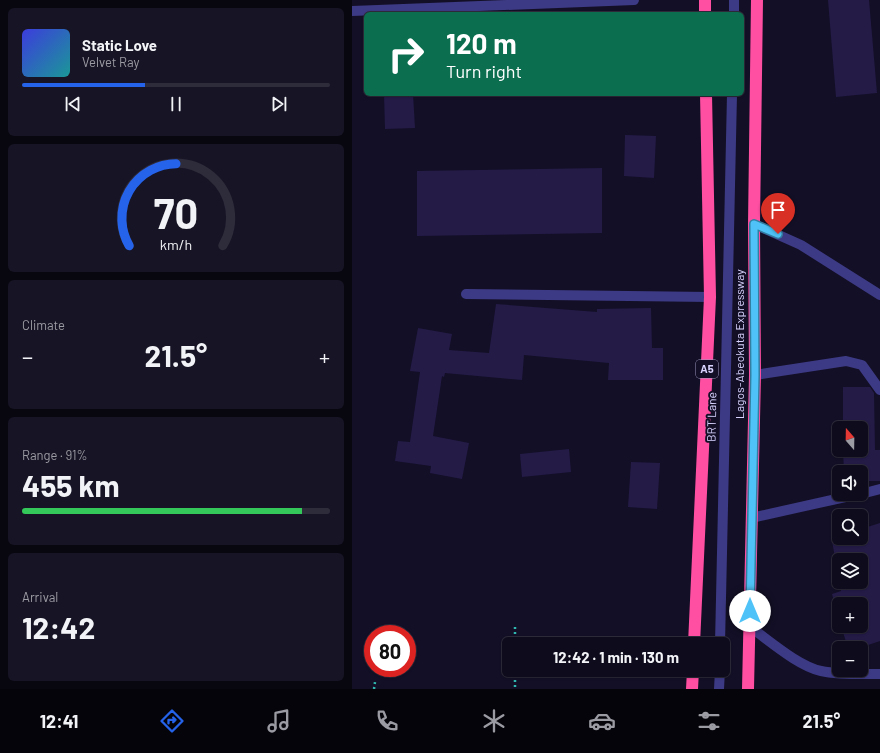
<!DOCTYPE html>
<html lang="en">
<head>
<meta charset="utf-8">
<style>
	:root { --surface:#0e0b1c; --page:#171425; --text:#f1f3f6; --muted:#9b9ba3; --line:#2e2b3b; --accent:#2563eb }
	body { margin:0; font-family:Barlow,sans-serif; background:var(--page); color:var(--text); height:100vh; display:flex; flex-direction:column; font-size:15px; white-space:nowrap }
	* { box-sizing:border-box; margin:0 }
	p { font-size:13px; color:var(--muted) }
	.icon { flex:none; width:22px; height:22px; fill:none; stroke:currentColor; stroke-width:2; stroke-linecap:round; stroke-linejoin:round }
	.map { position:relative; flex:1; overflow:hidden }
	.panel { display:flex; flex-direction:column; gap:8px; padding:8px; background:#08060f; width:352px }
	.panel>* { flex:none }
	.guide { position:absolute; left:12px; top:12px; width:380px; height:84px; border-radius:6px; box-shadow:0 1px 3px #0004,0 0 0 1px var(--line); background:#0b6e4f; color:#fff; overflow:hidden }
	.needle { width:26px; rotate:340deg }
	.fabs { position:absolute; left:480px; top:421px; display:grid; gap:8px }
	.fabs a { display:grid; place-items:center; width:36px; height:36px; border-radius:6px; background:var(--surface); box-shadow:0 1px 3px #0004,0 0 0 1px var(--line); font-size:20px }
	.speed { position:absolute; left:12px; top:625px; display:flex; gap:8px; font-size:20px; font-weight:700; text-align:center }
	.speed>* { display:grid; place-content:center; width:52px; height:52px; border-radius:50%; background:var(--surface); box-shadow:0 1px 3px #0004,0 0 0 1px var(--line); line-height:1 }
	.speed .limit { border:6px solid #d22; background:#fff; color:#111 }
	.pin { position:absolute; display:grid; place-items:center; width:34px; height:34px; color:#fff; margin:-41px -17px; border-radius:50% 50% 50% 0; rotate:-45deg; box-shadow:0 0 4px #0007 }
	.pin .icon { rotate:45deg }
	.me { position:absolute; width:44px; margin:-22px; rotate:0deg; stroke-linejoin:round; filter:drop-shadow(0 0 3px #0008) }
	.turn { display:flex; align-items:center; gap:14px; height:84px; padding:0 16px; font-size:18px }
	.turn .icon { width:52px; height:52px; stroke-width:2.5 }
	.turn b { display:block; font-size:28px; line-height:34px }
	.big { font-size:30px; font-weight:700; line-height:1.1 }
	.panel .widget { flex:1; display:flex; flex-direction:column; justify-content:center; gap:6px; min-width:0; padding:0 14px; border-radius:6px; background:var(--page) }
	.panel .dial { align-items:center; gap:0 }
	.dial svg { height:104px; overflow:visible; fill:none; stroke:var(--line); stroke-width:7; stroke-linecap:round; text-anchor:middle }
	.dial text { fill:var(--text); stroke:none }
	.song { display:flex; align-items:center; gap:12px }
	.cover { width:48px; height:48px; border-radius:6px; background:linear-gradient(135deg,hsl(240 70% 55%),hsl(180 70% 35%)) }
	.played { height:4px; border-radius:2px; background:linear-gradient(90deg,var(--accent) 40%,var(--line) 40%) }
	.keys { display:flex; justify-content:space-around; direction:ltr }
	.heat { display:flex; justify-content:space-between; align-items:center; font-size:22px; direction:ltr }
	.charge { height:6px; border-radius:3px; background:linear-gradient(90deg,#34c759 91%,var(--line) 0) }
	.trip { position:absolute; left:150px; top:637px; width:228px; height:40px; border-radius:6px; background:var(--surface); box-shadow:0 1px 3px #0004,0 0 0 1px var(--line); font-weight:700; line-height:40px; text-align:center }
	.tabs { display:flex; height:64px; justify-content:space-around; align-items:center; background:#06040b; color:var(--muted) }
	.tabs .icon { width:28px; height:28px }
	.tabs .on { color:var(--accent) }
	.tabs b { font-size:18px; color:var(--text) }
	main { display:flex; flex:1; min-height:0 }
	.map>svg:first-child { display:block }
</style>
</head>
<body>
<main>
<section class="panel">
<div class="widget">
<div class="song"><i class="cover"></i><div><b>Static Love</b><p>Velvet Ray</p></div></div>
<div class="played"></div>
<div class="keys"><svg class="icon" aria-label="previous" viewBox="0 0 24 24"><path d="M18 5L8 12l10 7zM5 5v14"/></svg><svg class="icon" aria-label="pause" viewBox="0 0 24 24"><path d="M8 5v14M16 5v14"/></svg><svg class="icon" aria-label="next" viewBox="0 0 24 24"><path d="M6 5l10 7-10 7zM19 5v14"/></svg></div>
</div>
<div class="widget dial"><svg viewBox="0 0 100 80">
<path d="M14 69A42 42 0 1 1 86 69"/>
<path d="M14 69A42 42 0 0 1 50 6" stroke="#2563eb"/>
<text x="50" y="56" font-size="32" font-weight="700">70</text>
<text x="50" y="72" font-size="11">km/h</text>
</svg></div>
<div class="widget"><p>Climate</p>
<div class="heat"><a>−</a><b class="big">21.5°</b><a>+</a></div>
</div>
<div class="widget"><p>Range · 91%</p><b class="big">455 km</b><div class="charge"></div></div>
<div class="widget"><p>Arrival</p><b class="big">12:42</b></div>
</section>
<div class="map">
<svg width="528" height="689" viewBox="0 0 528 689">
	<rect width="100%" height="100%" fill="#130f26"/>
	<g fill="#241b47">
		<path d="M476 0H517L525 93 484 97Z"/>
		<path d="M32 94H61L63 128 33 129Z"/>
		<path d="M273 135 304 136 302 178 272 176Z"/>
		<path d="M250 168V233L65 236V171Z"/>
		<path d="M144 304 245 312V309L299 308 300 348H311V380H256L257 363 172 355 170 380 93 373 92 377 90 376 81 436 117 443 110 479 78 473 79 466 43 461 46 441 58 442 68 372 58 371 66 328 100 334 97 350 137 353Z"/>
		<path d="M491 387H518L522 393 523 450H528V481H509V472H492L491 450H509V428H491Z"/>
		<path d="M217 449 219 472 170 477 168 454Z"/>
		<path d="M279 462 308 463 305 509 276 507Z"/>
		<path d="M528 523V641L507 648H496L489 626H509V604H487V619L480 594 489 591 487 582H509V560H487V580L480 541 509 538V529Z"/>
	</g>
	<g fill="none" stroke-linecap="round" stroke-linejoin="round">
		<g stroke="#2fb8b0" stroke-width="2.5" stroke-dasharray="2 3" stroke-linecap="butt">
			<path d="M163 644V624"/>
			<path d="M163 670V689"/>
			<path d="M22 689 23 682"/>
		</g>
		<g stroke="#3d3a85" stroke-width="10">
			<path d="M0 11 282 0"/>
			<path d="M382 14V0"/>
			<path d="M402 224 449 245 528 295"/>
			<path d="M114 294 358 297"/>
			<path d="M403 375 494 361 510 365 528 390"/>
			<path d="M509 494 528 489"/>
			<path d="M399 518 507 494"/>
			<path d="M398 627C418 641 446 666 469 671 488 675 509 674 528 674"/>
			<path d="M368 644 380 94"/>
			<path d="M367 689 368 670"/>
		</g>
		<g stroke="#ff4fa3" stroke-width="12">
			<path d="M353 0V14"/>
			<path d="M342 644 358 297 354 94"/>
			<path d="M340 689 341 670"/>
			<path d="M396 689 403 375 402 224 405 0"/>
		</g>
	</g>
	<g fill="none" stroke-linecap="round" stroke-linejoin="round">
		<g stroke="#337fa1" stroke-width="10">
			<path id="route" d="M398 611 403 375 402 224 426 234"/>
		</g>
		<use href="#route" stroke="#4fc3f7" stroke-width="7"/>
	</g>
	<g text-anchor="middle" stroke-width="4" stroke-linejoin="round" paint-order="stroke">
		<rect fill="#130f26" stroke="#9e99be" stroke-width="1" x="344" y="360" width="22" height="18" rx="3"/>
		<g font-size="11" font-weight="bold" fill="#d9d4ff">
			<text x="355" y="373">A5</text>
		</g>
		<g font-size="12" fill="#d9d4ff" stroke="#130f26">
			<text transform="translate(388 344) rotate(-90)" y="4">Lagos-Abeokuta Expressway</text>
			<text transform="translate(360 417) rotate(-89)" y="4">BRT Lane</text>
		</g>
	</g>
</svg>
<div class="fabs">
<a><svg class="needle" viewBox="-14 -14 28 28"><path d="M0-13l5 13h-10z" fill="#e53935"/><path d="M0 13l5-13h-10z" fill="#9b9ba3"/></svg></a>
<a><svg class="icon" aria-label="sound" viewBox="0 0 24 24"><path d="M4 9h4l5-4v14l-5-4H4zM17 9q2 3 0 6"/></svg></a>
<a><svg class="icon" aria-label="search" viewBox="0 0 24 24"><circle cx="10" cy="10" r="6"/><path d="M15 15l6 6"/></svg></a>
<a><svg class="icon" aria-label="layers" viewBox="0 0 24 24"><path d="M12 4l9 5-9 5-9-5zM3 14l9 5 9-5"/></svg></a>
<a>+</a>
<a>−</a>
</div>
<div class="speed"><div class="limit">80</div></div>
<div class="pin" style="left:426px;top:234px;background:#d93025"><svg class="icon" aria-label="arrive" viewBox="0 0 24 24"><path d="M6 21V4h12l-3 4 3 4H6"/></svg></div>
<svg class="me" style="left:398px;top:611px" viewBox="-20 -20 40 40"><circle r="19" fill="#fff"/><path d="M0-13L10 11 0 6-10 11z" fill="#4fc3f7"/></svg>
<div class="trip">12:42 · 1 min · 130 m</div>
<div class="guide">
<div class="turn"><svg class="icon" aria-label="right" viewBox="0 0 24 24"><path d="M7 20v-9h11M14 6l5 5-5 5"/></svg><div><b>120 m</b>Turn right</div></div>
</div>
</div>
</main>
<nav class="tabs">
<b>12:41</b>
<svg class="icon on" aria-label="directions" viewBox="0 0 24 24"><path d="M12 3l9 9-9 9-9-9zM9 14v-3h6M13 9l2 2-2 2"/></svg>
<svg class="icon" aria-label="music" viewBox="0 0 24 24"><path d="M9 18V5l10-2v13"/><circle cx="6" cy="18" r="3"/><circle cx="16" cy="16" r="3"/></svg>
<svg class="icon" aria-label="phone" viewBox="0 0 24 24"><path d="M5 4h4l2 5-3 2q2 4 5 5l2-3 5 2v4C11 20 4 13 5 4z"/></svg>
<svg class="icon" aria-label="climate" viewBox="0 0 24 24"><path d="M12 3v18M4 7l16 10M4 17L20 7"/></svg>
<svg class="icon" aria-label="car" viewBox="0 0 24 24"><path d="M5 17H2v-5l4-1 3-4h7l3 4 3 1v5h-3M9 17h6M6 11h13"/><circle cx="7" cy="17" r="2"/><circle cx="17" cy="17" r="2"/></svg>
<svg class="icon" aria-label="filters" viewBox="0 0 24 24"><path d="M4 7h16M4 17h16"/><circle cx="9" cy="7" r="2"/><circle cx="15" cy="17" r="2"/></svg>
<b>21.5°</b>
</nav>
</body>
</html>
